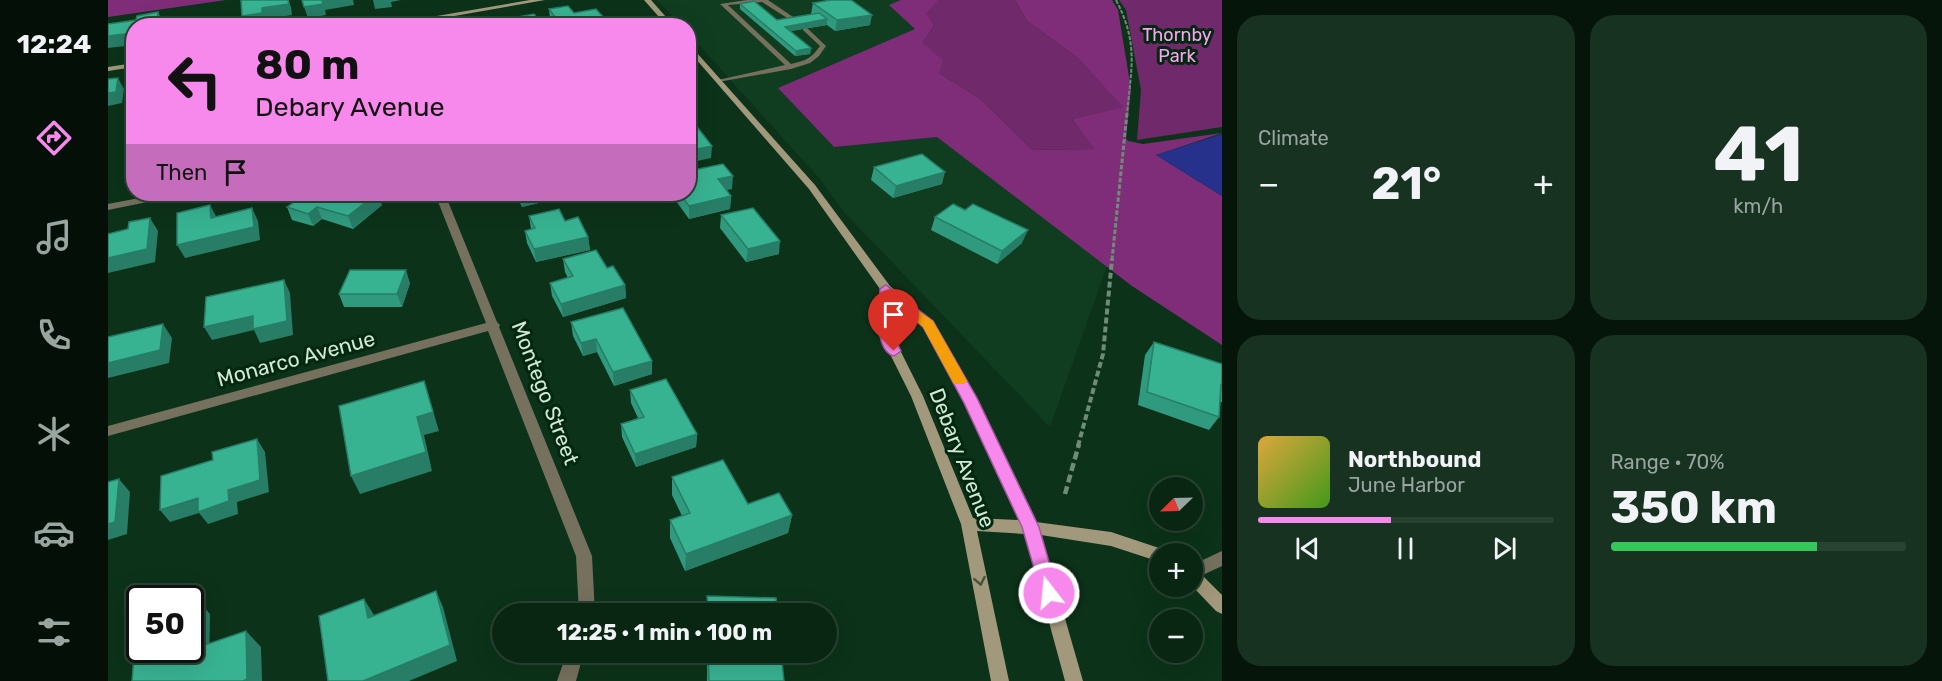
<!DOCTYPE html>
<html lang="en">
<head>
<meta charset="utf-8">
<style>
	:root { --surface:#092613; --page:#173221; --text:#f1f3f6; --muted:#99a5a0; --line:#294333; --accent:#f788ec }
	body { margin:0; font-family:Rubik,sans-serif; background:var(--page); color:var(--text); height:100vh; display:flex; flex-direction:column; font-size:22px; white-space:nowrap }
	* { box-sizing:border-box; margin:0 }
	p { font-size:20px; color:var(--muted) }
	.icon { flex:none; width:33px; height:33px; fill:none; stroke:currentColor; stroke-width:2; stroke-linecap:round; stroke-linejoin:round }
	.map { position:relative; flex:1; overflow:hidden }
	.panel { display:flex; flex-direction:column; gap:15px; padding:15px; background:#05150a; width:720px }
	.panel>* { flex:none }
	.guide { position:absolute; left:18px; top:18px; width:570px; height:183px; border-radius:24px; box-shadow:0 6px 24px #0002,0 0 0 2px var(--line); background:#f788ec; color:#111; overflow:hidden }
	.needle { width:39px; rotate:247deg }
	.tools { position:absolute; left:1041px; top:477px; display:grid; gap:12px }
	.tools a { display:grid; place-items:center; width:54px; height:54px; border-radius:50%; background:var(--surface); box-shadow:0 6px 24px #0002,0 0 0 2px var(--line); font-size:30px }
	.speed { position:absolute; left:18px; top:585px; display:flex; gap:12px; font-size:30px; font-weight:700; text-align:center }
	.speed>* { display:grid; place-content:center; width:78px; height:78px; border-radius:50%; background:var(--surface); box-shadow:0 6px 24px #0002,0 0 0 2px var(--line); line-height:1 }
	.speed .limit { border:3px solid #111; border-radius:9px; background:#fff; color:#111 }
	.pin { position:absolute; display:grid; place-items:center; width:51px; height:51px; color:#fff; margin:-62px -26px; border-radius:50% 50% 50% 0; rotate:-45deg; box-shadow:0 0 6px #0007 }
	.pin .icon { rotate:45deg }
	.me { position:absolute; width:66px; margin:-33px; rotate:344deg; stroke-linejoin:round; filter:drop-shadow(0 0 4px #0008) }
	.turn { display:flex; align-items:center; gap:21px; height:126px; padding:0 30px; font-size:27px }
	.turn .icon { width:78px; height:78px; stroke-width:2.5 }
	.turn b { display:block; font-size:42px; line-height:51px }
	.then { display:flex; align-items:center; height:57px; padding:0 30px; background:#0003; gap:12px; font-size:22px }
	.big { font-size:45px; font-weight:700; line-height:1.1 }
	.panel .widget { flex:1; display:flex; flex-direction:column; justify-content:center; gap:9px; min-width:0; padding:0 21px; border-radius:24px; background:var(--page) }
	.panel .dial { align-items:center; gap:0 }
	.dial b { font-size:78px; line-height:1 }
	.song { display:flex; align-items:center; gap:18px }
	.cover { width:72px; height:72px; border-radius:9px; background:linear-gradient(135deg,hsl(40 70% 55%),hsl(100 70% 35%)) }
	.played { height:6px; border-radius:3px; background:linear-gradient(90deg,var(--accent) 45%,var(--line) 45%) }
	.keys { display:flex; justify-content:space-around; direction:ltr }
	.heat { display:flex; justify-content:space-between; align-items:center; font-size:33px; direction:ltr }
	.charge { height:9px; border-radius:4px; background:linear-gradient(90deg,#34c759 70%,var(--line) 0) }
	.panel .tiles { flex:1; display:grid; gap:15px; grid-template-columns:repeat(2,1fr) }
	.trip { position:absolute; left:384px; top:603px; width:345px; height:60px; border-radius:30px; background:var(--surface); box-shadow:0 6px 24px #0002,0 0 0 2px var(--line); font-weight:700; line-height:60px; text-align:center }
	main { display:flex; flex:1; min-height:0 }
	.menu { display:flex; flex-direction:column; width:108px; justify-content:space-around; align-items:center; background:#040f08; color:var(--muted) }
	.menu .icon { width:42px; height:42px }
	.menu .active { color:var(--accent) }
	.menu b { font-size:27px; color:var(--text) }
	.map>svg:first-child { display:block }
</style>
</head>
<body>
<main>
<nav class="menu">
<b>12:24</b>
<svg class="icon active" aria-label="directions" viewBox="0 0 24 24"><path d="M12 3l9 9-9 9-9-9zM9 14v-3h6M13 9l2 2-2 2"/></svg>
<svg class="icon" aria-label="music" viewBox="0 0 24 24"><path d="M9 18V5l10-2v13"/><circle cx="6" cy="18" r="3"/><circle cx="16" cy="16" r="3"/></svg>
<svg class="icon" aria-label="phone" viewBox="0 0 24 24"><path d="M5 4h4l2 5-3 2q2 4 5 5l2-3 5 2v4C11 20 4 13 5 4z"/></svg>
<svg class="icon" aria-label="climate" viewBox="0 0 24 24"><path d="M12 3v18M4 7l16 10M4 17L20 7"/></svg>
<svg class="icon" aria-label="car" viewBox="0 0 24 24"><path d="M5 17H2v-5l4-1 3-4h7l3 4 3 1v5h-3M9 17h6M6 11h13"/><circle cx="7" cy="17" r="2"/><circle cx="17" cy="17" r="2"/></svg>
<svg class="icon" aria-label="filters" viewBox="0 0 24 24"><path d="M4 7h16M4 17h16"/><circle cx="9" cy="7" r="2"/><circle cx="15" cy="17" r="2"/></svg>
</nav>
<div class="map">
<svg width="1114" height="681" viewBox="0 0 1114 681">
	<rect width="100%" height="100%" fill="#0c3219"/>
	<path fill="#103d20" d="M549 0H793L782 5 807 29 670 88 726 147 829 137 999 266 942 427 736 212 711 178 581 34 580 26 573 25Z"/>
	<g fill="#70296a">
		<path d="M831 0H907L919 21 971 59 1016 107 964 119 988 149 925 150 871 98 831 73 813 44 826 26 817 13Z"/>
		<path d="M1011 0H1114V127L1029 140 1033 90 1018 10Z"/>
	</g>
	<g fill="#802d79">
		<path d="M0 0H118L0 17Z"/>
		<path d="M793 0H831L818 13 826 26 814 43 835 60 831 73 871 98 925 150 987 149 964 119 1015 107 971 59 919 21 907 0H1004L1010 10 1023 89 1018 138 1020 141 1035 144 1114 133 1048 155 1114 196V345L1024 286 829 137 726 147 670 88 807 29 781 5Z"/>
	</g>
	<path fill="#25318b" d="M1114 134V196L1048 155Z"/>
	<g fill="none" stroke-linecap="round" stroke-linejoin="round">
		<path stroke="#6e8c77" stroke-width="2" stroke-dasharray="4 1.5" stroke-linecap="butt" d="M1008 0C1031 44 1023 68 1019 115"/>
		<path stroke="#6e8c77" stroke-width="3" stroke-dasharray="4.5 2" stroke-linecap="butt" d="M1004 260 1019 113"/>
		<path stroke="#6e8c77" stroke-width="4" stroke-dasharray="6 3" stroke-linecap="butt" d="M970 446 995 354 1004 259"/>
		<path stroke="#6e8c77" stroke-width="4.5" stroke-dasharray="8 4" stroke-linecap="butt" d="M957 494 971 444"/>
		<path fill="#76705e" fill-rule="evenodd" d="M639 0H660L691 21V23H687L654 2 620 5 683 64C697 61 704 58 712 46L695 30V28H699L718 46 711 56 702 63 683 69 610 82V80L677 65 612 4Z"/>
		<g fill="#76705e" fill-rule="evenodd">
			<path d="M52 194H69L64 197 0 210V204Z"/>
			<path d="M327 194H337L389 322 392 325 391 327 484 556 487 614H471L468 556 380 331 0 436V426L378 323Z"/>
			<path d="M1114 551V566L1084 580V565Z"/>
			<path d="M459 652H476L468 681H449Z"/>
		</g>
		<g fill="#a2987b" fill-rule="evenodd">
			<path d="M422 0H437L289 26H270Z"/>
			<path d="M536 0H543L566 26H559Z"/>
			<path d="M580 43 707 185 782 286 824 321 870 402 928 522 1003 532 1057 550 1059 554H1052V562L1003 546 933 535 975 681H957L917 534 869 531 901 681H883L853 524 803 396 771 332 772 289 701 189 580 50ZM783 300 816 327 858 403 912 520 865 518 815 396 783 332Z"/>
			<path d="M26 63V67L0 71V67Z"/>
			<path d="M1084 569 1090 571 1114 595V614L1108 611 1084 586Z"/>
		</g>
	</g>
	<g fill="#309a7e">
		<path d="M705 3 762 25 727 31 719 25 683 31 703 48 702 54 687 56 632 9V4L669 20 704 14H703Z"/>
		<path d="M441 9 496 18V26H446L442 19Z"/>
		<path d="M766 167 834 184 785 198 763 180Z"/>
		<path d="M624 189 618 190 623 196 622 209 581 219 563 194H580Z"/>
		<path d="M408 194H438L439 201 414 207Z"/>
		<path d="M274 205 245 229 214 219 205 226 184 220 179 207Z"/>
		<path d="M613 215 671 254 638 262 612 228Z"/>
		<path d="M421 216 457 221 480 237 482 250 428 262 419 243 417 231 423 229Z"/>
		<path d="M827 217 914 243 889 264 823 230Z"/>
		<path d="M455 259 499 268 517 285 518 298 455 317 444 296 442 283 460 278 457 272Z"/>
		<path d="M302 283 294 307H236L231 294Z"/>
		<path d="M463 322 544 374 506 386 489 352 475 356 465 336Z"/>
		<path d="M1046 342 1114 364V402H1112L1111 417 1101 430 1030 405 1037 355Z"/>
		<path d="M522 390 589 434 588 447 528 467 514 437 513 424 530 418 523 403Z"/>
		<path d="M564 477 640 504 684 515 680 533 577 571 562 538V520L574 516 564 495Z"/>
		<path d="M599 652H673L676 681H599Z"/>
	</g>
	<g fill="#277d66">
		<path d="M180 0 183 7 184 15 158 19V24L138 26 134 16 154 8Z"/>
		<path d="M214 0H245L246 5 217 10 218 15 200 18 196 7Z"/>
		<path d="M265 0H293L283 2 284 7 267 9Z"/>
		<path d="M50 12 56 23 55 26H49Z"/>
		<path d="M764 15 762 25 727 31 729 20Z"/>
		<path d="M496 18V26H453Z"/>
		<path d="M719 19V25L677 32V27Z"/>
		<path d="M26 33V45L0 48V36Z"/>
		<path d="M703 48 702 54 687 56 688 51Z"/>
		<path d="M10 78 16 89 14 103 0 106V93Z"/>
		<path d="M604 146 603 158 580 163V151Z"/>
		<path d="M26 158V172L18 159Z"/>
		<path d="M837 172 834 184 785 198 788 186Z"/>
		<path d="M625 176 624 189 609 192 610 179Z"/>
		<path d="M268 194H271L274 205 245 229 240 216Z"/>
		<path d="M412 194H438L439 201 414 207Z"/>
		<path d="M623 196 622 209 581 219V206Z"/>
		<path d="M102 205 109 218H103Z"/>
		<path d="M209 207 214 219 205 226 200 214Z"/>
		<path d="M144 208 150 221 152 240 77 258 69 245Z"/>
		<path d="M42 218 50 231 47 262 0 273V258Z"/>
		<path d="M920 230 914 243 889 264 894 251Z"/>
		<path d="M480 237 482 250 428 262 426 249Z"/>
		<path d="M672 241 671 254 638 262 640 249Z"/>
		<path d="M298 270 302 283 294 307 289 294Z"/>
		<path d="M176 280 182 293 185 335 152 343 146 330 104 340 96 327Z"/>
		<path d="M517 285 518 298 455 317 453 304Z"/>
		<path d="M55 324 64 338 61 363 0 378V363Z"/>
		<path d="M488 339 489 352 475 356 473 343Z"/>
		<path d="M544 361V374L506 386 505 372Z"/>
		<path d="M316 381 331 431 316 435 324 471 252 494 243 476Z"/>
		<path d="M589 434 588 447 528 467 527 454Z"/>
		<path d="M149 439 157 452 161 492 129 502 130 514 100 524 91 513 62 522 52 510 120 490Z"/>
		<path d="M11 479 22 492 19 534 0 540V524Z"/>
		<path d="M684 515 680 533 577 571 578 554Z"/>
		<path d="M328 591 335 607 349 661 301 681H255Z"/>
		<path d="M87 597 102 614 101 664 85 649Z"/>
		<path d="M256 599 266 615 270 634 260 618Z"/>
		<path d="M138 631 153 647 154 681H135Z"/>
	</g>
	<g fill="#38b392" stroke="#277d66" stroke-width="1.5">
		<path d="M133 0H180L181 4 154 8V13L134 16Z"/>
		<path d="M194 0H214L215 4 196 7Z"/>
		<path d="M723 0H743L764 15 729 20 705 3Z"/>
		<path d="M646 1 669 20 711 13 719 19 677 27 703 48 688 51 632 4Z"/>
		<path d="M460 6 466 13 488 9 496 18 453 25 441 9Z"/>
		<path d="M50 12 49 26H26V33L0 36V24L28 20 29 16Z"/>
		<path d="M426 14 434 24 423 26H391L388 21Z"/>
		<path d="M368 22 370 26H342Z"/>
		<path d="M10 78 8 92 0 93V79Z"/>
		<path d="M586 123 604 146 580 151V124Z"/>
		<path d="M26 143V158L18 159 20 144Z"/>
		<path d="M814 154 837 172 788 186 766 167Z"/>
		<path d="M615 164 625 176 610 179 623 196 581 206 572 194H580V171Z"/>
		<path d="M198 194H268L240 216 209 207 200 214 179 207Z"/>
		<path d="M845 204 857 210 865 204 920 230 894 251 827 217Z"/>
		<path d="M102 205 103 218 144 208 146 227 69 245V213Z"/>
		<path d="M645 208 672 241 640 249 613 215Z"/>
		<path d="M451 209 457 221 470 217 480 237 426 249 417 231 427 228 421 216Z"/>
		<path d="M42 218 39 249 0 258V234L20 229 21 222Z"/>
		<path d="M488 250 499 268 505 266 517 285 453 304 442 283 465 276 455 259Z"/>
		<path d="M242 270H298L289 294H231Z"/>
		<path d="M176 280 179 321 145 329V316L96 327 98 297Z"/>
		<path d="M515 308 544 361 505 372 488 339 473 343 463 322Z"/>
		<path d="M55 324 52 350 0 363V337Z"/>
		<path d="M1046 342 1114 364V386L1113 385 1111 417 1039 392Z"/>
		<path d="M558 379 589 434 527 454 513 424 536 417 522 390Z"/>
		<path d="M316 381 325 412 309 417 318 452 243 476 231 406Z"/>
		<path d="M149 439 152 480 120 490 121 501 90 512V498L52 510 53 476 105 460 104 452Z"/>
		<path d="M615 460 640 504 671 493 684 515 578 554 562 520 582 513 564 477Z"/>
		<path d="M11 479 7 522 0 524V482Z"/>
		<path d="M328 591 342 645 255 681H220L211 616 256 599 260 618Z"/>
		<path d="M599 596 668 598 670 614H600Z"/>
		<path d="M87 597 85 649 138 631 139 679 135 681H24L29 616 32 615V650H82V599Z"/>
		<path d="M600 652H673L676 681H601Z"/>
	</g>
	<defs><path id="oneway-chevron" d="M-2-3.5L2.5 0L-2 3.5" fill="none" stroke-width="1.6" stroke-linecap="round" stroke-linejoin="round" transform="scale(1.5)"/></defs>
	<use stroke="#42553a" href="#oneway-chevron" transform="translate(872 581) rotate(79)"/>
	<path fill="#f788ec" stroke="#a15899" stroke-width="1.5" d="M778 285 825 321 869 398 931 527 950 593 947 599 941 601 935 599 914 527 856 403 815 327 784 301V332L793 351 786 356C765 350 771 306 772 289Z"/>
	<path fill="#f59e0b" d="M806 308 825 321 859 381 856 384H846L815 327 799 313Z"/>
	<g text-anchor="middle" stroke-width="6" stroke-linejoin="round" paint-order="stroke">
		<g font-size="18" fill="#fba3f0" stroke="#02280f">
			<text x="1069" y="41">Thornby<tspan x="1069" dy="21">Park</tspan></text>
		</g>
		<g font-size="21" fill="#d3e8d7" stroke="#02280f">
			<text transform="translate(188 359) rotate(-15)" y="7">Monarco Avenue</text>
			<text transform="translate(437 393) rotate(69)" y="7">Montego Street</text>
			<text transform="translate(854 458) rotate(69)" y="7">Debary Avenue</text>
		</g>
	</g>
</svg>
<div class="tools">
<a><svg class="needle" viewBox="-14 -14 28 28"><path d="M0-13l5 13h-10z" fill="#e53935"/><path d="M0 13l5-13h-10z" fill="#99a5a0"/></svg></a>
<a>+</a>
<a>−</a>
</div>
<div class="speed"><div class="limit">50</div></div>
<div class="pin" style="left:786px;top:351px;background:#d93025"><svg class="icon" aria-label="arrive" viewBox="0 0 24 24"><path d="M6 21V4h12l-3 4 3 4H6"/></svg></div>
<svg class="me" style="left:941px;top:593px" viewBox="-20 -20 40 40"><circle r="17" fill="#f788ec" stroke="#fff" stroke-width="3"/><path d="M0-11L8 9 0 5-8 9z" fill="#fff"/></svg>
<div class="trip">12:25 · 1 min · 100 m</div>
<div class="guide">
<div class="turn"><svg class="icon" aria-label="left" viewBox="0 0 24 24"><path d="M17 20v-9H6M10 6l-5 5 5 5"/></svg><div><b>80 m</b>Debary Avenue</div></div>
<div class="then">Then<svg class="icon" aria-label="arrive" viewBox="0 0 24 24"><path d="M6 21V4h12l-3 4 3 4H6"/></svg></div>
</div>
</div>
<section class="panel">
<div class="tiles">
<div class="widget"><p>Climate</p>
<div class="heat"><a>−</a><b class="big">21°</b><a>+</a></div>
</div>
<div class="widget dial"><b>41</b><p>km/h</p></div>
<div class="widget">
<div class="song"><i class="cover"></i><div><b>Northbound</b><p>June Harbor</p></div></div>
<div class="played"></div>
<div class="keys"><svg class="icon" aria-label="previous" viewBox="0 0 24 24"><path d="M18 5L8 12l10 7zM5 5v14"/></svg><svg class="icon" aria-label="pause" viewBox="0 0 24 24"><path d="M8 5v14M16 5v14"/></svg><svg class="icon" aria-label="next" viewBox="0 0 24 24"><path d="M6 5l10 7-10 7zM19 5v14"/></svg></div>
</div>
<div class="widget"><p>Range · 70%</p><b class="big">350 km</b><div class="charge"></div></div>
</div>
</section>
</main>
</body>
</html>
